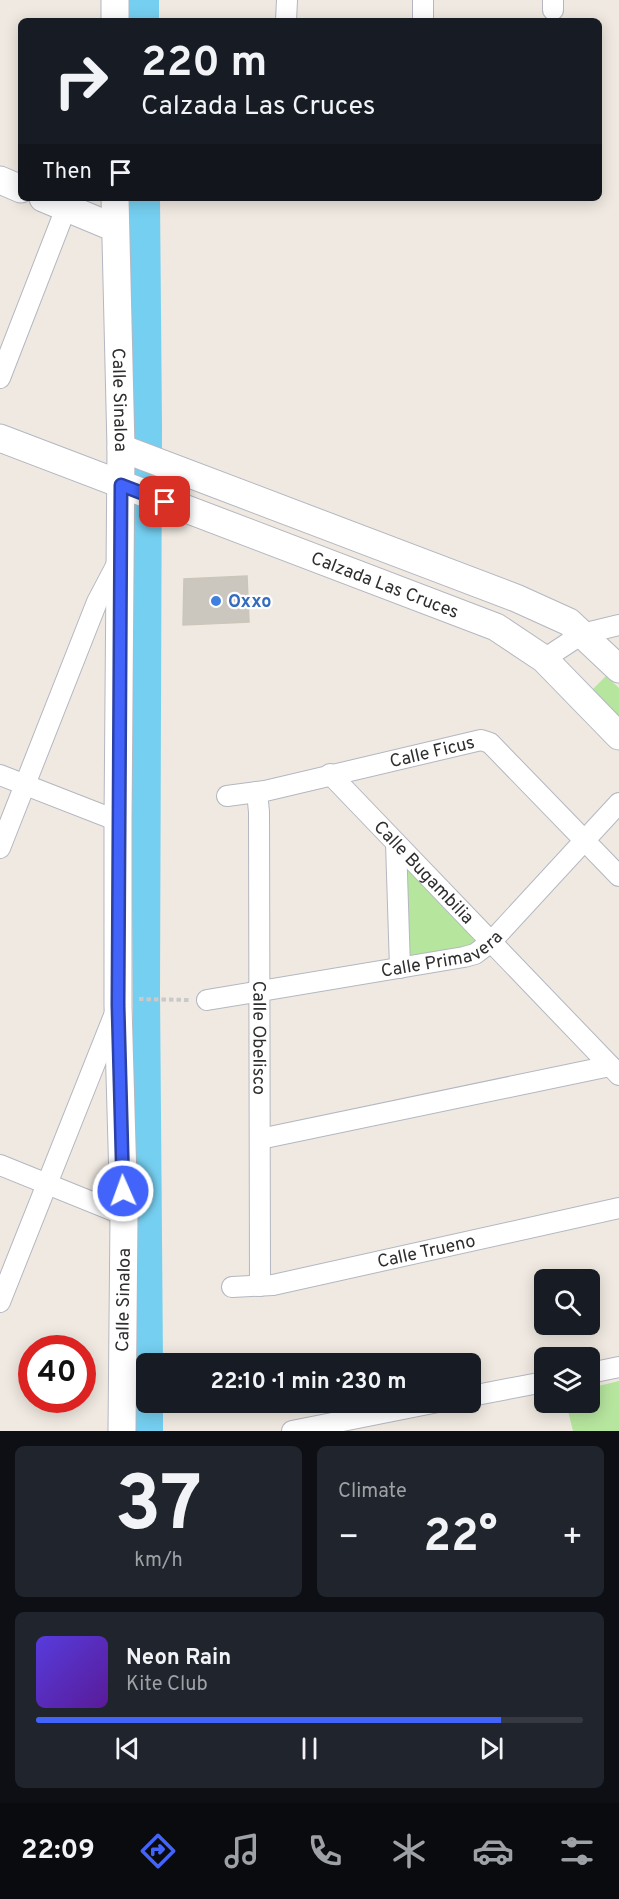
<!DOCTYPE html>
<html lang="en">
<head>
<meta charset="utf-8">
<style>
	:root { --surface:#171b24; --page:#20242c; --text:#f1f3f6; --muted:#9ea1a6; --line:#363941; --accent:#4264fb }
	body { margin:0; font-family:Overpass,sans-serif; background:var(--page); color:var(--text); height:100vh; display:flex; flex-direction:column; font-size:22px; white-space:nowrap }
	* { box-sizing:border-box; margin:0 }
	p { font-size:20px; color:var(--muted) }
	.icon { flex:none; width:33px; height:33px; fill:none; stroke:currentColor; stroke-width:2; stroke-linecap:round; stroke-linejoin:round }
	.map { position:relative; height:1431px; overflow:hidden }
	.side { display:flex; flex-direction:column; gap:15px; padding:15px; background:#0d0f14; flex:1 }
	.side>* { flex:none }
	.hud { position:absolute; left:18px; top:18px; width:584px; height:183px; border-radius:9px; box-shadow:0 3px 15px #0003; background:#171b24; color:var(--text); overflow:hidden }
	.fabs { position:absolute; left:534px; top:1269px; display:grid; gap:12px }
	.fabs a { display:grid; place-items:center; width:66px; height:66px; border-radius:9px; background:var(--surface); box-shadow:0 3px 15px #0003; font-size:30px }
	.speed { position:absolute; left:18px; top:1335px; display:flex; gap:12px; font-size:30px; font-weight:700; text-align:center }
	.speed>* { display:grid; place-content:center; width:78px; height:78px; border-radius:50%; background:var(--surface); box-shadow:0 3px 15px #0003; line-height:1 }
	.speed .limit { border:9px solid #d22; background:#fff; color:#111 }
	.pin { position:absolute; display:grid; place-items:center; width:51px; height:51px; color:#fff; margin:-26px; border-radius:12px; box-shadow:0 3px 9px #0006 }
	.me { position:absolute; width:66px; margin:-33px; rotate:358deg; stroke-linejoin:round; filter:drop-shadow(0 0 4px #0008) }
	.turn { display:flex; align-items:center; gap:21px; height:126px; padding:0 24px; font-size:27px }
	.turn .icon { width:78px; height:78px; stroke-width:2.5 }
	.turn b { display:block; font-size:42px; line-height:51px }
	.then { display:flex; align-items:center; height:57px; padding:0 24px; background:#0003; gap:12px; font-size:22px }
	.big { font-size:45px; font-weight:700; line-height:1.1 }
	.side .tile { flex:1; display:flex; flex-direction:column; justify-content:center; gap:9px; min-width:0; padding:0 21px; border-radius:9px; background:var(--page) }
	.side .dial { align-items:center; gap:0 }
	.dial b { font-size:78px; line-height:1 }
	.song { display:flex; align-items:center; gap:18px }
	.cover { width:72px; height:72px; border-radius:9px; background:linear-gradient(135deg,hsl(250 70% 55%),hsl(270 70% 35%)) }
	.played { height:6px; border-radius:3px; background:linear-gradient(90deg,var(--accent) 85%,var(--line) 85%) }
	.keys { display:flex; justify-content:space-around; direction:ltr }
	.heat { display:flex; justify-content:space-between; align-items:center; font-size:33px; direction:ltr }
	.side .tiles { flex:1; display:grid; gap:15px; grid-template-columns:1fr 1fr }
	.tile:last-child { grid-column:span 2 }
	.trip { position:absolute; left:136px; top:1353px; width:345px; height:60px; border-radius:9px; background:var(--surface); box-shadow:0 3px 15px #0003; font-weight:700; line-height:60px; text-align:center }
	.tabs { display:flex; height:96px; justify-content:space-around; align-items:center; background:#090b0e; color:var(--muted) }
	.tabs .icon { width:42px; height:42px }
	.tabs .selected { color:var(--accent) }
	.tabs b { font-size:27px; color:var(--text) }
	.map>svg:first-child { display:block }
</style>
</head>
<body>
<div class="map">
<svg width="619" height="1431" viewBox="0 0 619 1431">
	<rect width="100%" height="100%" fill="#efe9e1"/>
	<g fill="#b6e59e">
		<path d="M606 676 619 688V717L592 690Z"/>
		<path d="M398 848 488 942 402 966Z"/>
		<path d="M619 1381V1431H573L566 1403 590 1402V1388Z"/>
	</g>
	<g fill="#75cff0">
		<rect x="124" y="0" width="35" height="21"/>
		<path d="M126 198H160L162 428 160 991 163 1363 147 1364V1402L163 1403V1431H133V1021Z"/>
	</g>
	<path fill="#cbc7bf" stroke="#cbc5ba" stroke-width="1.5" d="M247 576 249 622 183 625 184 579Z"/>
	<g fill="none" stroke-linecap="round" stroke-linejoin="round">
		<g stroke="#b4b7c1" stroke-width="22">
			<g id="street">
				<path d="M553 10V0"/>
				<path d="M286 21 287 0"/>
				<path d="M423 21V0"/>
				<path d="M0 378 66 208"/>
				<path d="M544 659 582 634 619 625"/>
				<path id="s1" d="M330 774 619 1075"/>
				<path d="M0 775 118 821"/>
				<path id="s2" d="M257 792 259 812 260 1286"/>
				<path id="s3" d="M227 796 265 791 481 740 490 743 619 876"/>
				<path d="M396 843 400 968"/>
				<path d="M0 848 97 602 118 562"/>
				<path id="s4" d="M207 1000 464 957 475 954 491 942 619 803"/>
				<path d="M260 1139 610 1066"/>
				<path d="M0 1165 124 1215"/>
				<path id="s5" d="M232 1287 273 1285 619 1208"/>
				<path d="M0 1302 115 1013"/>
				<path d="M590 1373 619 1367"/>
				<path d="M471 1396 544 1382"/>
				<path d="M292 1431 438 1402"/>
			</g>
		</g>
		<g stroke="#b4b7c1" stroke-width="29">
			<g id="secondary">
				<path d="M115 0V21"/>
				<path d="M0 180 21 189"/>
				<path d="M43 198 115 228"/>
				<path id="s6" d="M115 198 121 448 118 821V1005L124 1215 122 1431"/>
				<path id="s7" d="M0 438 496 627 544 659 619 736"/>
				<path d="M121 448 516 598 569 622 619 669"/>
			</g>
		</g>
		<path stroke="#c9c9c9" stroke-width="4" stroke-dasharray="4.5 3" stroke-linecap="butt" d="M139 999 189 1000"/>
		<use href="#street" stroke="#fff" stroke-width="20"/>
		<use href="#secondary" stroke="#fff" stroke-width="27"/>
	</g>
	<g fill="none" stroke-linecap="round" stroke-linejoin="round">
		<g stroke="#2b41a3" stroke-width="15">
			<path id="route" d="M123 1191 118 1005 121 485 165 502"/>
		</g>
		<use href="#route" stroke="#4264fb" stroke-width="10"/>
	</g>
	<circle fill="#3f7fe0" stroke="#fff" stroke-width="2" cx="216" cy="601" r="6"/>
	<g text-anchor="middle" stroke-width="4.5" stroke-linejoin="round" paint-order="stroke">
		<g font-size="18" fill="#2e2e2e" stroke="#fff">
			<text dy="6" stroke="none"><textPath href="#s6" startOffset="202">Calle Sinaloa</textPath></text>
			<text dy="6" stroke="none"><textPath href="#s7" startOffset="412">Calzada Las Cruces</textPath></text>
			<text dy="6" stroke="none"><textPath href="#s3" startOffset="210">Calle Ficus</textPath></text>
			<text dy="6" stroke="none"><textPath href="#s1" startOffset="136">Calle Bugambilia</textPath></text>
			<text dy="6" stroke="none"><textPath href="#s4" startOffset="240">Calle Primavera</textPath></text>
			<text dy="6" stroke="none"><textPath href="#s2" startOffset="246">Calle Obelisco</textPath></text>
			<text dy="6" stroke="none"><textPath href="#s5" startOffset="198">Calle Trueno</textPath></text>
			<text transform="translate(123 1300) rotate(-89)" y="6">Calle Sinaloa</text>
		</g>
		<g font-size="18" font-weight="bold" fill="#366cbe" stroke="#fff" text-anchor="start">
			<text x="228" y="607">Oxxo</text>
		</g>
	</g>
</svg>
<div class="fabs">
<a><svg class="icon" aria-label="search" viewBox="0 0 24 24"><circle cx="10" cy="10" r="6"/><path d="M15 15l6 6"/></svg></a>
<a><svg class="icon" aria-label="layers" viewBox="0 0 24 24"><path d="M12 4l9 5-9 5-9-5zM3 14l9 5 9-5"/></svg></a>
</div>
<div class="speed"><div class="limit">40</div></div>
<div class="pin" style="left:165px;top:502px;background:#d93025"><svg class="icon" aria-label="arrive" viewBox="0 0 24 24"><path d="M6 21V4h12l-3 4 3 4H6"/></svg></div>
<svg class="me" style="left:123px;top:1191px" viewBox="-20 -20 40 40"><circle r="17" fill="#4264fb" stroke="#fff" stroke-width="3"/><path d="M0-11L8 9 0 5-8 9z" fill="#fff"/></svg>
<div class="trip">22:10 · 1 min · 230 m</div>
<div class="hud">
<div class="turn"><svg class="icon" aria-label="right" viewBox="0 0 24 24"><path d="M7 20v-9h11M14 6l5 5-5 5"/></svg><div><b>220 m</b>Calzada Las Cruces</div></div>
<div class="then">Then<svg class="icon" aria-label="arrive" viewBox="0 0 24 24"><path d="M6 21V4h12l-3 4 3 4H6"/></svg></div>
</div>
</div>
<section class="side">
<div class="tiles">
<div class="tile dial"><b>37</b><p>km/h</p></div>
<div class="tile"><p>Climate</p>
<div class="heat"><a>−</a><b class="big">22°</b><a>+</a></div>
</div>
<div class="tile">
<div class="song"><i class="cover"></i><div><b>Neon Rain</b><p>Kite Club</p></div></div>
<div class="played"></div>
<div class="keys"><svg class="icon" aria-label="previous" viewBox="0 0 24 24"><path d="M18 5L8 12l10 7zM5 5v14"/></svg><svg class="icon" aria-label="pause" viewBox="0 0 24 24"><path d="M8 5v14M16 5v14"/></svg><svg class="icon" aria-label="next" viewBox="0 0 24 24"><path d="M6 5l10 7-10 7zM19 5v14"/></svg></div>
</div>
</div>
</section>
<nav class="tabs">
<b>22:09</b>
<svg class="icon selected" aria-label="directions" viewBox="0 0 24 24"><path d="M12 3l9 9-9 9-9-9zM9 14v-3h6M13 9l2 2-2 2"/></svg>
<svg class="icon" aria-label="music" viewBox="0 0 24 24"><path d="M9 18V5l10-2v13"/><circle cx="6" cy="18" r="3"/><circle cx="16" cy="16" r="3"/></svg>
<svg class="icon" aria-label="phone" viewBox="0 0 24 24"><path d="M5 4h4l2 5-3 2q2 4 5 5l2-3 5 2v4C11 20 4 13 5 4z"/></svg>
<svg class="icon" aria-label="climate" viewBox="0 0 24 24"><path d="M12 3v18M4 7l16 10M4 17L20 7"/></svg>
<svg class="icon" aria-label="car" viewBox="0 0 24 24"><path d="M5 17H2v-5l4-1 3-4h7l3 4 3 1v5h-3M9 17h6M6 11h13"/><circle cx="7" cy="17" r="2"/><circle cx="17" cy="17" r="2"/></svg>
<svg class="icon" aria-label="filters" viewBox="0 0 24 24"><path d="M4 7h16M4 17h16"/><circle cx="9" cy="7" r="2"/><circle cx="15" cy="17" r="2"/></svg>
</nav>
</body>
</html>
